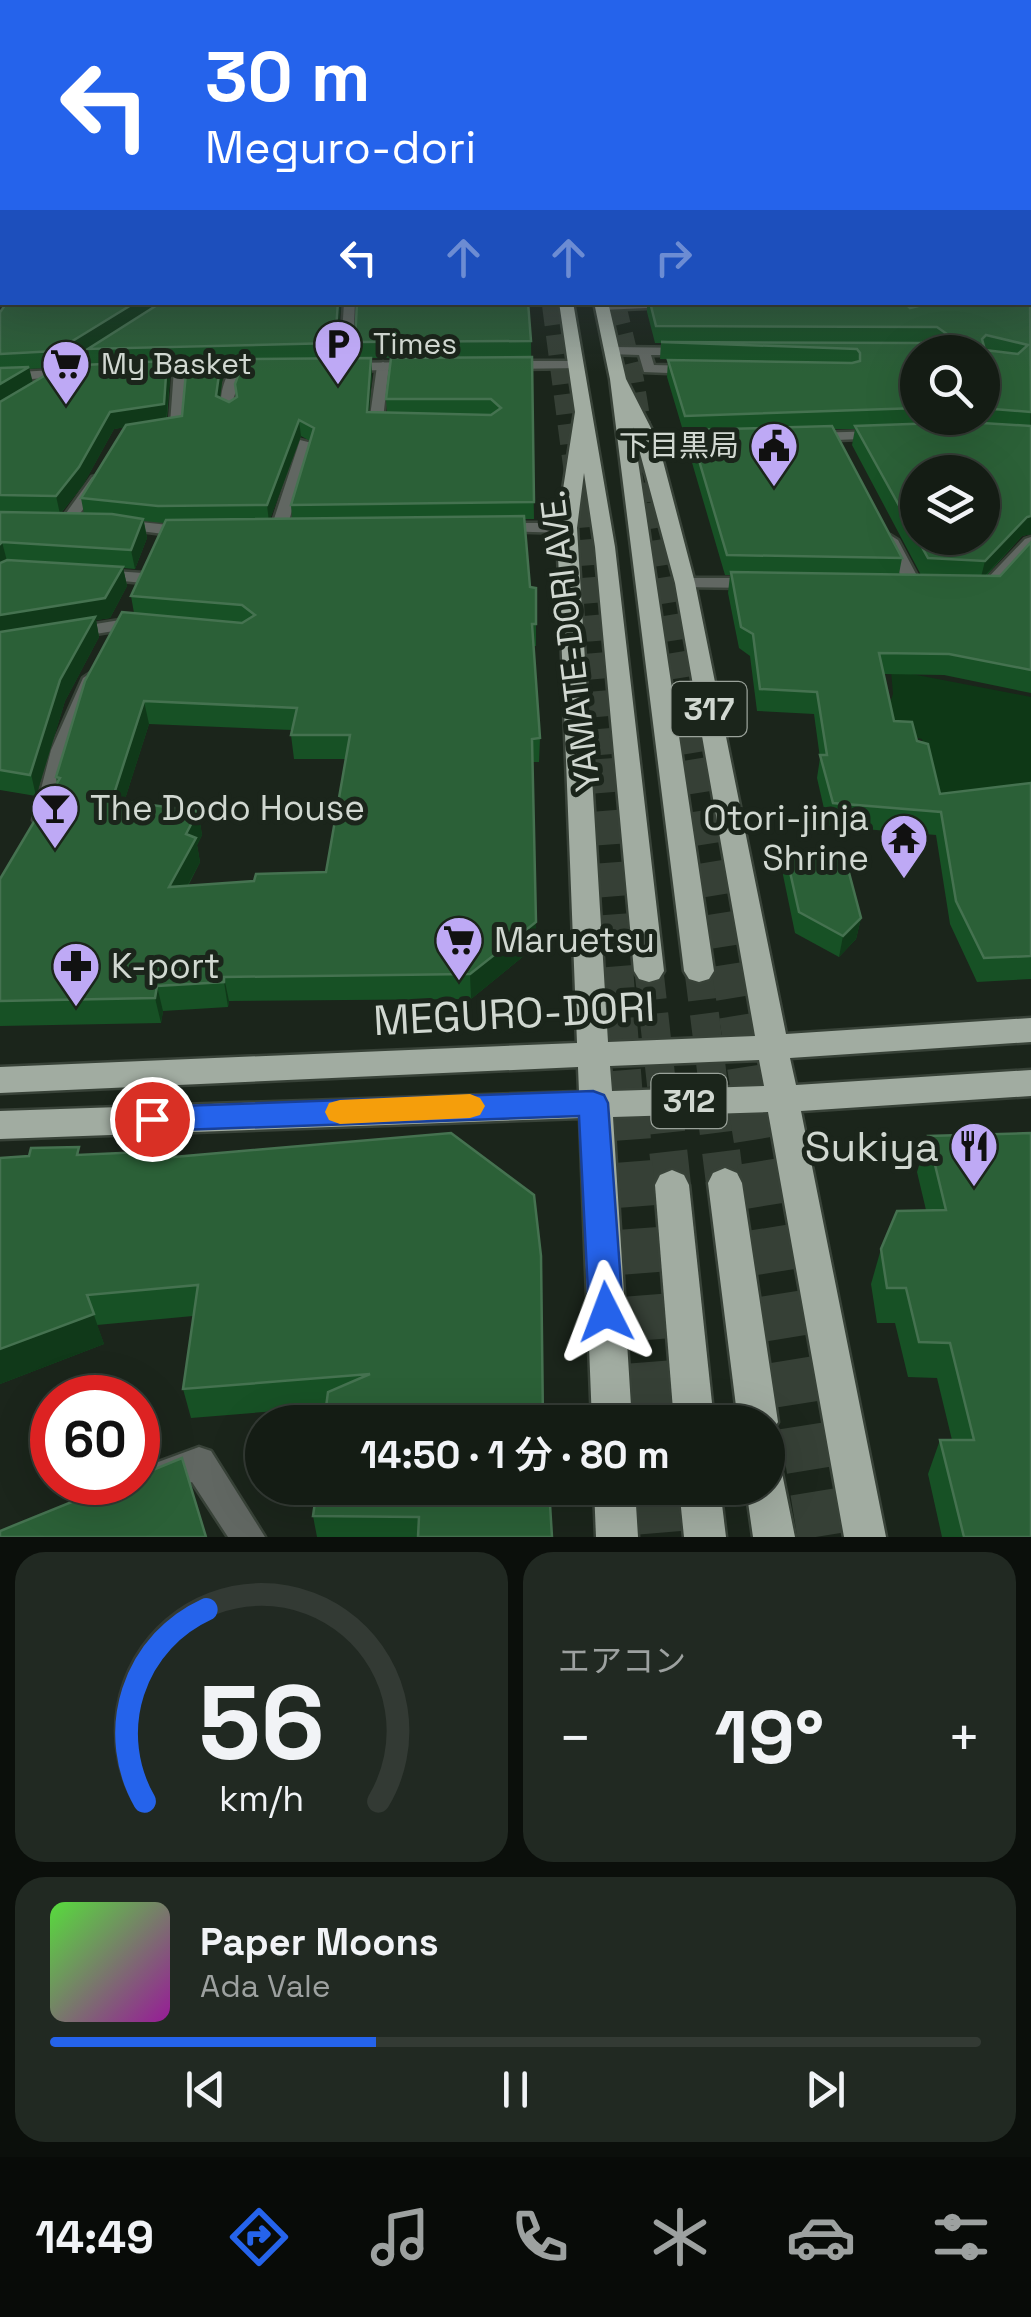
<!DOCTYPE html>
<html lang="ja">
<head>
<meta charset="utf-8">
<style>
	:root { --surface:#141c14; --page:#212922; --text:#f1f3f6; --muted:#9da1a0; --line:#333a34; --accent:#2563eb }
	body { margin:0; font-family:"Space Grotesk","Noto Sans JP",sans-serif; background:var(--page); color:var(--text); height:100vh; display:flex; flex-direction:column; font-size:38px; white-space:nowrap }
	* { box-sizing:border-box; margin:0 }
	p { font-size:32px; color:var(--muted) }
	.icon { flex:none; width:55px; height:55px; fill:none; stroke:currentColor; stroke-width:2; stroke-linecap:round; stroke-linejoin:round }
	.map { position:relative; height:1537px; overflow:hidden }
	.side { display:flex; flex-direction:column; gap:15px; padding:15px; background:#0b0f0b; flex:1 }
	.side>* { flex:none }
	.hud { position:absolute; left:0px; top:0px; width:1032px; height:305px; box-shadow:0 10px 40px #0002,0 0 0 2px var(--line); background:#2563eb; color:#fff; overflow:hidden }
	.tools { position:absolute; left:900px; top:335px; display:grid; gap:20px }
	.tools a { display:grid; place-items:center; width:100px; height:100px; border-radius:50%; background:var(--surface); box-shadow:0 10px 40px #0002,0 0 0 2px var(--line); font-size:50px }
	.speed { position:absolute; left:30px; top:1375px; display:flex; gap:20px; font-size:50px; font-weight:700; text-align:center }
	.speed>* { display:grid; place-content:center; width:130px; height:130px; border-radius:50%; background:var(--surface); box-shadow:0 10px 40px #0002,0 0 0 2px var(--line); line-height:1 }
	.speed .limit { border:15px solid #d22; background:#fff; color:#111 }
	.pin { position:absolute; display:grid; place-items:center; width:85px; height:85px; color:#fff; margin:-42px; border:5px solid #fff; border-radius:50%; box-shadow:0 2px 10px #0007 }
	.me { position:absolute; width:110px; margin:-55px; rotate:357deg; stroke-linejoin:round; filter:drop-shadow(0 0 8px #0008) }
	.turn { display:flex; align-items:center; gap:35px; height:210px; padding:0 40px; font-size:45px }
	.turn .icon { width:130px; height:130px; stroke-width:2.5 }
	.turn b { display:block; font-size:70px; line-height:85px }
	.lanes { display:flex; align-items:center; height:95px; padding:0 40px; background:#0003; justify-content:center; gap:50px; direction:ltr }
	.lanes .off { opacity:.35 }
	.big { font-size:75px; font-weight:600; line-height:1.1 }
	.side .tile { flex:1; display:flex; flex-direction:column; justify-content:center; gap:15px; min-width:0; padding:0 35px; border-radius:30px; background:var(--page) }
	.side .dial { align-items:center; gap:0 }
	.dial svg { height:260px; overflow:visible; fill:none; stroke:var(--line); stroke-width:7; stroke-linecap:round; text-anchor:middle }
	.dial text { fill:var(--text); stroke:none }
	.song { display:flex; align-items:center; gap:30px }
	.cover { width:120px; height:120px; border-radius:15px; background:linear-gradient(135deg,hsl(110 70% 55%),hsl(300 70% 35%)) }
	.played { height:10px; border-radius:5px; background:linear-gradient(90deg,var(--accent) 35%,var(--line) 35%) }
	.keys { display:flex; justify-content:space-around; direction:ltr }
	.heat { display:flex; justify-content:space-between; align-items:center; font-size:55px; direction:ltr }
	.side .tiles { flex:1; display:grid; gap:15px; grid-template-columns:1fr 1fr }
	.tile:last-child { grid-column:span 2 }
	.trip { position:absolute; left:245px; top:1405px; width:540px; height:100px; border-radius:50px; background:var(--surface); box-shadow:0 10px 40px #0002,0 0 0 2px var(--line); font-weight:600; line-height:100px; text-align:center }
	.tabs { display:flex; height:160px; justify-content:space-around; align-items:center; background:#080b08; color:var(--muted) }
	.tabs .icon { width:70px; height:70px }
	.tabs .current { color:var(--accent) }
	.tabs b { font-size:45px; color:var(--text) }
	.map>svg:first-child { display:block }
</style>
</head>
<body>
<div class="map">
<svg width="1031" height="1537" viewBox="0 0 1031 1537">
	<rect width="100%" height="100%" fill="#1b251b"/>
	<path fill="#0e3816" d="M891 670 1031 697V791L932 801 922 739 881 730 893 694Z"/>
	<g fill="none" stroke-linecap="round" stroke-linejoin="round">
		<g stroke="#364036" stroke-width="29" stroke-dasharray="29 14" stroke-linecap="butt">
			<path d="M649 971 663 1098"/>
			<path d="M699 971 715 1098"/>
		</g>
		<g stroke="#364036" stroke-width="38" stroke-dasharray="38 19" stroke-linecap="butt">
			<path d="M662 1095 672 1185"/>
			<path d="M714 1095 725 1183"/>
		</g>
		<g stroke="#364036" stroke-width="15" stroke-dasharray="15 8" stroke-linecap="butt">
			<path d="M552 302 553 308"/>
			<path d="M615 302 616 308"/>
		</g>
		<g stroke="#364036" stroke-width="20" stroke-dasharray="20 10" stroke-linecap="butt">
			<path d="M552 305 578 504"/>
			<path d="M616 305 634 380 654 504"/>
		</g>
		<g stroke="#364036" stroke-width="26" stroke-dasharray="26 12" stroke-linecap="butt">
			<path d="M578 502 600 761"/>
			<path d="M654 502 695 761"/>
		</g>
		<g stroke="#364036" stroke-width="34" stroke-dasharray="34 18" stroke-linecap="butt">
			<path d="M600 759 626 1098"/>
			<path d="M695 759 749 1098"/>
		</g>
		<g stroke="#364036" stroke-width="45" stroke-dasharray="45 22" stroke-linecap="butt">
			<path d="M625 1095 650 1422"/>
			<path d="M749 1095 820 1537"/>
			<path d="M655 1488 659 1537"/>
		</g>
		<g stroke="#384238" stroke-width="5">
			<g id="lane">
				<path d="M355 302 352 367 346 371 340 367 344 303Z"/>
				<path d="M613 347 692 348V354L688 355H651L654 365 692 366 698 370 692 374 644 372 639 355 609 354 607 351Z"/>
				<path d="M383 362 389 366 383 419 398 423C392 429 375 429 369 423L377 366Z"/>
				<path d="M238 363 244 367 233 400 236 411 229 415 222 411C218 397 225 371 238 363Z"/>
				<path d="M180 365 186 369 184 427 177 431 158 432V426L170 424 174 369Z"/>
				<path d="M879 431 886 435 884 438 813 441 806 437 813 433Z"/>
				<path d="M649 438H714L721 442 714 446 644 445V439Z"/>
				<path d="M300 440 312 443 286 531 284 534H272L270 531Z"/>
				<path d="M97 476 104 480 71 526H61V520L92 477Z"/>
				<path d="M890 535 898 540 923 587 921 591 902 592 894 587 904 582 882 540Z"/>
				<path d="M1031 537V551L992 594H973V586L981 585 1025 539Z"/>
				<path d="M99 570 143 573 151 578 143 583 93 578V572Z"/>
				<path d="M685 578H753L761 583 753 588 679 587V579Z"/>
				<path d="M120 620 141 622 150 627 141 632 120 630 71 638 62 633 71 628Z"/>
				<path d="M199 1447 211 1451 265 1537H228L192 1482 162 1493 150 1489 146 1477 150 1465Z"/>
			</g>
		</g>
		<g stroke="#384238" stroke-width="5">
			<g id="street">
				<path d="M717 302 712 305 602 310 596 307C616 297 690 302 717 302Z"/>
				<path d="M577 361 581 362V368L507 369 501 365 507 361Z"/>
				<path d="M418 362 424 366 422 369 347 371 341 367 347 363Z"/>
				<path d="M268 363 274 367 272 370 142 374 136 370 142 366Z"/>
				<path d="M73 369 78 370V376L0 381V373Z"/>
				<path d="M122 520 187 527 195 532 187 537 117 528 114 525Z"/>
				<path d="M501 523H567L575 528 567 533 495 531 493 528Z"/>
				<path d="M92 672 101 678 71 750 53 820 43 827 36 825 33 820 51 750 83 678Z"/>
			</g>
		</g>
		<g stroke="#384238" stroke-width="5">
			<g id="primary">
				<path d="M559 302H573L615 547 664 971 659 979 649 982 639 979 634 971 595 547 584 473 577 528 608 1042 755 1036 675 583 633 427 714 971 709 979 699 982 689 979 684 971 610 379 594 302H608L626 379 658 442 695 583 786 1034 1031 1018V1042L790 1058 796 1085 1031 1070V1096L801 1111 886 1537H844L768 1112 613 1117 632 1422H592L580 1118 0 1139V1111L579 1092 578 1067 0 1093V1067L577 1043 557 528 575 412ZM759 1060 764 1086 612 1091 610 1066Z"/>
				<path d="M725 1168 737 1173 742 1183 778 1422 768 1438V1422H738L708 1183 713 1173Z"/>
				<path d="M672 1170 684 1175 689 1185 714 1422H674L655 1185 660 1175Z"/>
				<path d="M768 1468 782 1473 795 1537H753L746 1488H768Z"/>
				<path d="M594 1488H635L638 1537H596Z"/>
				<path d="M679 1488H720L726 1537H684Z"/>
			</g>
		</g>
		<use href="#lane" fill="#616762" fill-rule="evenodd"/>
		<use href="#street" fill="#616762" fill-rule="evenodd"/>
		<use href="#primary" fill="#a1aca1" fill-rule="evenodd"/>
	</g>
	<g fill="#175125" fill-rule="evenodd">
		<path d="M1030 176 1031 534 1022 536 986 576H1000L1031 542V693L944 675 884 674 894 721 917 741 940 794 1030 783 1031 780V979L977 982 950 924 936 835 828 826 817 778 820 758 814 714 757 711 750 656 739 648 728 593 730 575H725L688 449 689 434H684L667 377 668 360H696L660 359 661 343H655L647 312V302H904L911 308 906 302H1030ZM918 352H982V418H918ZM834 429H855L852 445 921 575 899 574 902 558Z"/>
		<path d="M340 303 337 359 356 358 355 342 531 341 534 519H525L530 587 536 588V646H533L540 738 539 762H533L536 946 471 999 229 1001 228 1007 163 1011 161 1023 0 1026V879L57 783 56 777 134 613 131 596 164 523 144 521 147 538 135 569 123 568 127 586 110 618 96 620 99 637 65 701 36 796 0 790V311ZM88 349 91 364 61 366ZM371 358H391L386 399 387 413H369L372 374ZM243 361 235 384 237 397 229 402 220 398 223 375 222 362ZM167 363H187L182 416 167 419 170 378ZM59 367 32 383 29 369ZM125 427 81 498 84 514 61 513 83 485 114 429ZM301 436 310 441 291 505 292 519H270ZM149 724 292 730 291 735 294 759H346L326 872 254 881 188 886 200 862 197 845 202 835 198 811 124 802Z"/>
		<path d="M786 854 861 918 856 939 839 957 795 933 783 875Z"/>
		<path d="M928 1136 1031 1537H942L928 1474 940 1440H952L937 1378 908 1377 895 1323H877L871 1284 881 1249 926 1210 917 1172Z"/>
		<path d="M164 1151 165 1158 541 1256 326 1407 191 1418 183 1389 193 1316 97 1325 104 1344 0 1384V1158Z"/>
		<path d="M317 1488 552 1537H317L313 1516Z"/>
	</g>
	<g fill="#103919">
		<path d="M2 283V301L0 304V285Z"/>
		<path d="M136 302H164L59 367 56 351Z"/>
		<path d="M338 302H341L337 359 335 343Z"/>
		<path d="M371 358 372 374 368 428 367 412Z"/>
		<path d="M221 360 223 375 218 412 216 396Z"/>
		<path d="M167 361 170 378 166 421 114 429 83 485 60 514 56 496 110 412Z"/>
		<path d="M29 367 33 383 0 404V384Z"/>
		<path d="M299 420 301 436 269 522 267 505Z"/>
		<path d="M1031 516V534L1022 536 980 581 985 561 1027 517Z"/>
		<path d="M143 519 147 538 135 569 131 550Z"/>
		<path d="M2 542 7 561 0 566V544Z"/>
		<path d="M123 567 127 586 110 618 96 620 99 637 65 701 36 796 0 636V615Z"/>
		<path d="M144 701 149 724 117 824 112 800Z"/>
		<path d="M198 811 202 835 197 845 200 862 174 911 169 887 186 834Z"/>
		<path d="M861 918 856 939 839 957 843 936Z"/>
		<path d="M536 922V946L471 999 470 974Z"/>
		<path d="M224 977 229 1001 228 1007 224 982Z"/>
		<path d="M157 986 163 1011 161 1023 155 998Z"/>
		<path d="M87 1295 104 1344 0 1384V1349Z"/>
	</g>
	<g fill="#2b6037" stroke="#457250" stroke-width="2.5" fill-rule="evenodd">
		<path d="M0 157H2V283L0 285 1 261H0V201H2V190H0Z"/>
		<path d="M1030 176 1031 177 1030 245Z"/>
		<path d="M1030 246 1031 248V286H1030Z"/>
		<path d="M1030 298 1031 412 982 408V352H918V408L685 416 668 360 852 363 860 361V353L857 349 661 342 921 343 947 334 937 327 656 326 650 302H904L910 308 926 304 924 302H1030ZM986 335 1028 345 1018 354 985 350 982 339Z"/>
		<path d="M7 302H136L56 351 0 354V311H1Z"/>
		<path d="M162 302H338L335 343 88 349Z"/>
		<path d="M357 302H528L531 341 355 342Z"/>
		<path d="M532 357 534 502 291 505 314 428 299 420 267 505 158 506 81 498 126 425 182 416 187 362 221 360 216 396 229 402 237 397 235 384 244 359 371 358 367 412 491 415 501 408 491 399H386L391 358Z"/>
		<path d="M167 361 164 404 110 412 79 467 56 496 0 495V402L61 366Z"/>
		<path d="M29 367 0 384V368Z"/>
		<path d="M966 422 1031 426V516L1027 517 985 561 928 558 855 426ZM918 472H982V538H918Z"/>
		<path d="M832 426 902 558 727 555 690 430Z"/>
		<path d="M0 512 112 514 143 519 131 550 2 542 0 544Z"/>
		<path d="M524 516 530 587 536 588V624H532L540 738 532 739 536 922 470 974 224 977V982L157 986 155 998 0 1001V879L60 778 56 777 85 681 122 612 242 623 255 615 242 605 131 596 166 520ZM144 701 297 708 291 735H350L326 872 256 874 254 881 169 887 196 838 186 834 198 811 112 800Z"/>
		<path d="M1031 542V670L949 654 879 653 894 721 912 722 917 741 928 744 940 794 1031 783V956L984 958 956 901 941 812 833 803 820 755H827L817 692 760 689 753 634 741 627 731 572 1000 576Z"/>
		<path d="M7 560 123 567 105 598 0 615V563Z"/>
		<path d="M95 617 60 680 30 775 0 770V632Z"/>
		<path d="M786 854H844L861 918 843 936 799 912Z"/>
		<path d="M451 1133 534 1195 541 1256 543 1422H324L328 1392 370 1374 183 1389 198 1285 87 1295 94 1314 0 1349V1158L29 1156 31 1148 79 1147 77 1155 164 1151 162 1158Z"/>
		<path d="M1031 1133V1537H964L940 1440H974L950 1343 919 1342 906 1288H887L881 1249 897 1211 946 1210 928 1136Z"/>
		<path d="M182 1458 206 1537H0V1531L121 1482H138V1476Z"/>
		<path d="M317 1488H549L552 1537H418L419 1517 313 1516Z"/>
	</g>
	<linearGradient id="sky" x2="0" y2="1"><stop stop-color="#0f140f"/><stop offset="0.42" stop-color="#39464a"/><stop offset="1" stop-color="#39464a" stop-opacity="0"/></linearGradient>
	<rect width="1031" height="372" fill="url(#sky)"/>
	<path fill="#2563eb" stroke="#184099" stroke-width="2.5" d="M593 1091 604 1095 608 1103 623 1312 618 1323 606 1327 594 1323 589 1312 579 1116 152 1131 142 1128 137 1119 142 1111 152 1107Z"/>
	<path fill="#f59e0b" d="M470 1094 480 1098 485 1106 480 1115 470 1118 340 1124 329 1120 325 1112 329 1103 340 1100Z"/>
	<defs>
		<g id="parking-pin" transform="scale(2.5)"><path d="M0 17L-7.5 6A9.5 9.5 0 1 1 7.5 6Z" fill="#bea9f5" stroke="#1b251b"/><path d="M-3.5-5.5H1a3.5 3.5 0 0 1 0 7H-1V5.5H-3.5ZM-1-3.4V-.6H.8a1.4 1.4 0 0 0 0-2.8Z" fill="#111"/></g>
		<g id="supermarket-pin" transform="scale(2.5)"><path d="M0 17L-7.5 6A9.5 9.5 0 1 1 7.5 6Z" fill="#bea9f5" stroke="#1b251b"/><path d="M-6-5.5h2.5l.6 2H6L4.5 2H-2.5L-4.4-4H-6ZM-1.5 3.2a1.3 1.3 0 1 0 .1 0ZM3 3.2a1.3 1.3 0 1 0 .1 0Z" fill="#111"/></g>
		<g id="civic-pin" transform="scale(2.5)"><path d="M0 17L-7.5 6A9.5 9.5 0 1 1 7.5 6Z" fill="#bea9f5" stroke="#1b251b"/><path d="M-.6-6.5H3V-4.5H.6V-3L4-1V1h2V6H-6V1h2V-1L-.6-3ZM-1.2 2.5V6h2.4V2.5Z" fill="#111"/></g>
		<g id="bar-pin" transform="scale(2.5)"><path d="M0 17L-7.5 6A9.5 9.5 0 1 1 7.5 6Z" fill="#bea9f5" stroke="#1b251b"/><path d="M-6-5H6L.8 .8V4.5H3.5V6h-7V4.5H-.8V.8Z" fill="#111"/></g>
		<g id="temple-pin" transform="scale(2.5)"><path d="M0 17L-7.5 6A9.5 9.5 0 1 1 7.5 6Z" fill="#bea9f5" stroke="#1b251b"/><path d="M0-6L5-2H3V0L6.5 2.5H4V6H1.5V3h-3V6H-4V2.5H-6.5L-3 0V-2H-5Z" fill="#111"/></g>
		<g id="pharmacy-pin" transform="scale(2.5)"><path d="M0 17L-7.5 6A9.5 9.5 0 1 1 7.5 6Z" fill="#bea9f5" stroke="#1b251b"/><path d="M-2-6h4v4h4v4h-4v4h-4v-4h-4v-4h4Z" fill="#111"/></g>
		<g id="restaurant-pin" transform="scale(2.5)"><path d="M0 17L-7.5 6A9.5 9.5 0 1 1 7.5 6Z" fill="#bea9f5" stroke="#1b251b"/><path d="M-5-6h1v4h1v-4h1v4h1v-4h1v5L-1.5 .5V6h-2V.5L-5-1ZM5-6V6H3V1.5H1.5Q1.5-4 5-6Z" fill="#111"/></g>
	</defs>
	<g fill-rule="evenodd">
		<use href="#parking-pin" x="338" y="344"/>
		<use href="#supermarket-pin" x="66" y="364"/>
		<use href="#civic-pin" x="774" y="446"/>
		<use href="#bar-pin" x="55" y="808"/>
		<use href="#temple-pin" x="904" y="838"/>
		<use href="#supermarket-pin" x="459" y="940"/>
		<use href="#pharmacy-pin" x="76" y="966"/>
		<use href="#restaurant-pin" x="974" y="1146"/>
	</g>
	<g text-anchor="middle" stroke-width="10" stroke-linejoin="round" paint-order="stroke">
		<g font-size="30" fill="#d1d8d1" stroke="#1b251b" text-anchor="start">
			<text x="373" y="354">Times</text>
			<text x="101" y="374">My Basket</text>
			<text x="739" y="456" text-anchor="end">下目黒局</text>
		</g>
		<g fill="#1b251b" stroke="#9aa29a" stroke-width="2.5">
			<rect x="671.5" y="682" width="75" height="54" rx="8"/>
			<rect x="651.5" y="1074" width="75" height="54" rx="8"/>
		</g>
		<g font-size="32" font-weight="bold" fill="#d1d8d1">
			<text x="709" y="720">317</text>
			<text x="689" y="1112">312</text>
		</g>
		<g font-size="35" fill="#d1d8d1" stroke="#1b251b">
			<text transform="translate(570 641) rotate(-97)" y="12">YAMATE-DORI AVE.</text>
		</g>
		<g font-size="35" fill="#d1d8d1" stroke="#1b251b" text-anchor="start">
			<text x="90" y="820">The Dodo House</text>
			<text x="869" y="830" text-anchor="end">Otori-jinja<tspan x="869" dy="40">Shrine</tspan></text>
			<text x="494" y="952">Maruetsu</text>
			<text x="111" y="978">K-port</text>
		</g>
		<g font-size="42" fill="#d1d8d1" stroke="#1b251b">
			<text transform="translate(514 1013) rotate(-3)" y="15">MEGURO-DORI</text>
		</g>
		<g font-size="42" fill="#d1d8d1" stroke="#1b251b" text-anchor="end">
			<text x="939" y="1161">Sukiya</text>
		</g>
	</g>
</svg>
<div class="tools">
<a><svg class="icon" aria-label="search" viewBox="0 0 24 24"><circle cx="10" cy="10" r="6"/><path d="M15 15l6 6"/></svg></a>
<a><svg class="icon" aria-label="layers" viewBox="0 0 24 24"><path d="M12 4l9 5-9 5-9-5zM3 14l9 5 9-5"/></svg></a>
</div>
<div class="speed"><div class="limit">60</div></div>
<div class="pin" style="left:152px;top:1119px;background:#d93025"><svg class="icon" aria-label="arrive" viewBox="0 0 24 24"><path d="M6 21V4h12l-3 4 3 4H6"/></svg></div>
<svg class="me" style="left:606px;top:1312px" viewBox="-20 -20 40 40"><path d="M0-17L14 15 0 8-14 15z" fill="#2563eb" stroke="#fff" stroke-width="4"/></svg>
<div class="trip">14:50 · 1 分 · 80 m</div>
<div class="hud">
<div class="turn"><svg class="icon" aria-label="left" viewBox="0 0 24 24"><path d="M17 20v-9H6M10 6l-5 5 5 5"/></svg><div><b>30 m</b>Meguro-dori</div></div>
<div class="lanes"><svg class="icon" aria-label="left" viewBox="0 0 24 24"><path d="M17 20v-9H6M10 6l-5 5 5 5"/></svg><svg class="icon off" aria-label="ahead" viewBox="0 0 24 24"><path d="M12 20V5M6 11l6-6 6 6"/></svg><svg class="icon off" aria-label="ahead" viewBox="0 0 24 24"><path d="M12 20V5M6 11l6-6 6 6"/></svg><svg class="icon off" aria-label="right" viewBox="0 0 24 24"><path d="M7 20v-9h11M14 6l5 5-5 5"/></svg></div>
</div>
</div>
<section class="side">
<div class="tiles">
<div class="tile dial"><svg viewBox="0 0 100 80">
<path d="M14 69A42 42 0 1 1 86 69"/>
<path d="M14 69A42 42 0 0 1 33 10" stroke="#2563eb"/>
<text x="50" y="56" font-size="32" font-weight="700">56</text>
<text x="50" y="72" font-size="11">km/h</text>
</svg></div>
<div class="tile"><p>エアコン</p>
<div class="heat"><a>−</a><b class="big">19°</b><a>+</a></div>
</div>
<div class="tile">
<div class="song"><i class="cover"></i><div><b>Paper Moons</b><p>Ada Vale</p></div></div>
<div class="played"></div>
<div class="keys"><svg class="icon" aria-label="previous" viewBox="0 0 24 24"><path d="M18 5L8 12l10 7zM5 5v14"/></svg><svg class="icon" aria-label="pause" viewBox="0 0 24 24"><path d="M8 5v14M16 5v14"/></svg><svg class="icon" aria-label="next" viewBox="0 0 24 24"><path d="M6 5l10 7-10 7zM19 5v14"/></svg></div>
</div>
</div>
</section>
<nav class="tabs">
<b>14:49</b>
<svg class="icon current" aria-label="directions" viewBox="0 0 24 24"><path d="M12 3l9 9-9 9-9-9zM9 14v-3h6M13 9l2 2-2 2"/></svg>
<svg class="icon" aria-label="music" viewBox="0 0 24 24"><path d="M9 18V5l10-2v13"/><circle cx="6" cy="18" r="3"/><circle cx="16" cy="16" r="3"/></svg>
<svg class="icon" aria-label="phone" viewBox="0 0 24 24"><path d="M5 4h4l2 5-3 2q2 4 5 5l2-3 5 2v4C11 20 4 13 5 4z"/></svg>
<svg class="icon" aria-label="climate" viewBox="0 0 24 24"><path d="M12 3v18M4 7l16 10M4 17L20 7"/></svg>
<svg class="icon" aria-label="car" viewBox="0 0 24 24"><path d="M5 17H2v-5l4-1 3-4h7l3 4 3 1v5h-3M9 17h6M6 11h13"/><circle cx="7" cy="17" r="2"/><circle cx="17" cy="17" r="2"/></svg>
<svg class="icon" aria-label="filters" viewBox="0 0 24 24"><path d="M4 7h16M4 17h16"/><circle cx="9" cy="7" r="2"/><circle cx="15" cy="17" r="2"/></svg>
</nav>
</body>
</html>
